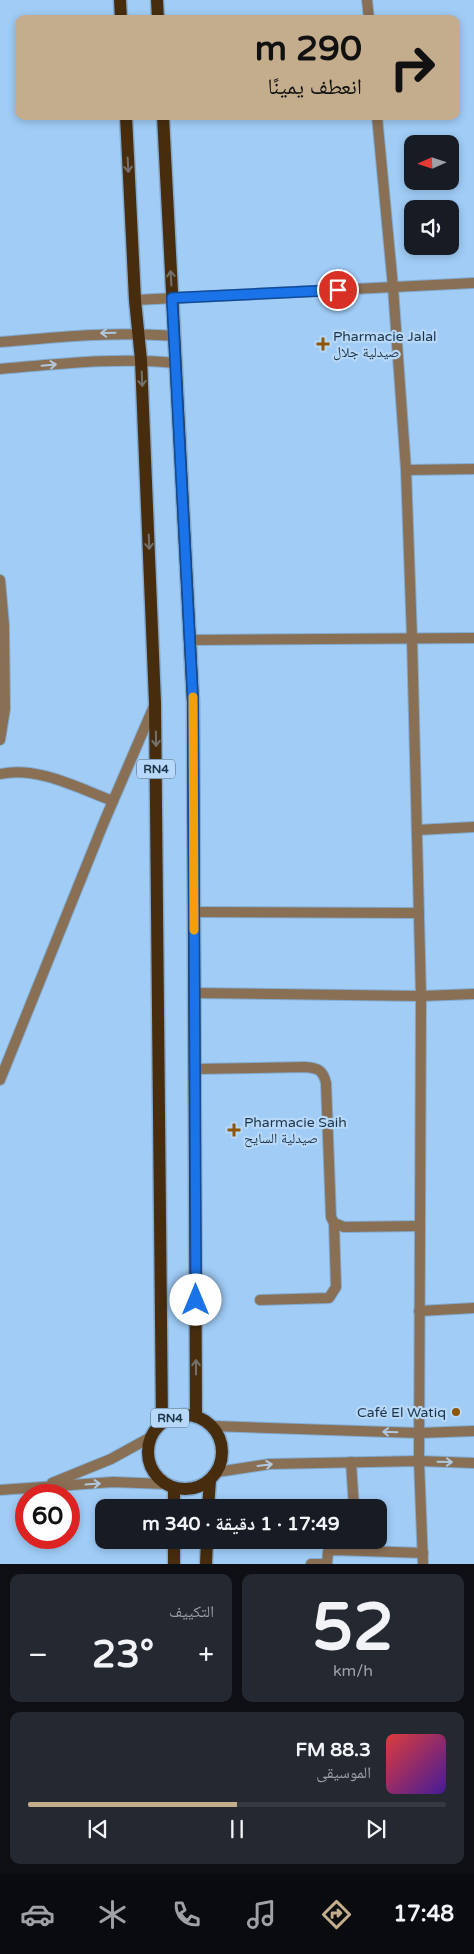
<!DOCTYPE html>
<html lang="ar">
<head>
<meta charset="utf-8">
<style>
	:root { --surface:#171b24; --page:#242831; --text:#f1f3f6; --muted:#9ea1a6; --line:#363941; --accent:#c4ad8c }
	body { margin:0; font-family:"Varela Round","Noto Naskh Arabic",sans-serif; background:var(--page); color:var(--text); direction:rtl; height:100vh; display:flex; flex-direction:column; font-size:19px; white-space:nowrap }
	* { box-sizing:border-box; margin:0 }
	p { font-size:16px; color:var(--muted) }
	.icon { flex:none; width:28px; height:28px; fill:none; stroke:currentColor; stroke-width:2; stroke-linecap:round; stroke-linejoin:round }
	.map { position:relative; height:1564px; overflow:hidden; direction:ltr }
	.drawer { display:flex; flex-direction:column; gap:10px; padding:10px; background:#0d0f14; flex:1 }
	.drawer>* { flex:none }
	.guide { position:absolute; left:15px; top:15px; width:445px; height:105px; border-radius:10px; box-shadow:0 2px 8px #0003; direction:rtl; background:#c4ad8c; color:#111; overflow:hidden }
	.needle { width:32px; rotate:267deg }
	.tools { position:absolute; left:404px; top:135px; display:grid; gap:10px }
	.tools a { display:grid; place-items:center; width:55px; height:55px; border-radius:10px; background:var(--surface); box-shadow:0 2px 8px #0003; font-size:25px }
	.speed { position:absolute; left:15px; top:1484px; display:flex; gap:10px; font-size:25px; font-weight:700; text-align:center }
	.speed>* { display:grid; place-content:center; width:65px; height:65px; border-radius:50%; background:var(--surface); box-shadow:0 2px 8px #0003; line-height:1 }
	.speed .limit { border:8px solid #d22; background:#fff; color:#111 }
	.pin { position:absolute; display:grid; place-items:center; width:42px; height:42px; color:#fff; margin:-21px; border:2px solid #fff; border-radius:50%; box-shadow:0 1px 5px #0007 }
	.me { position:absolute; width:55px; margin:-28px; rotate:0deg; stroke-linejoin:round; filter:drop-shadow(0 0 4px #0008) }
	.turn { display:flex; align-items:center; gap:18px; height:105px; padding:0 15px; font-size:22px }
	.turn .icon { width:65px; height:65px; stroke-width:2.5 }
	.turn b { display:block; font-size:35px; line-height:42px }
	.big { font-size:38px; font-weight:800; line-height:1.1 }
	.drawer .tile { flex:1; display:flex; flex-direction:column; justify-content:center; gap:8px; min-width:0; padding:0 18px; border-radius:10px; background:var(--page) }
	.drawer .dial { align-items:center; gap:0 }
	.dial b { font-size:65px; line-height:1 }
	.song { display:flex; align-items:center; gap:15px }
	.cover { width:60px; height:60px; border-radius:8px; background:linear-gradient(135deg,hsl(0 70% 55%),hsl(260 70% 35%)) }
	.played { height:5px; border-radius:2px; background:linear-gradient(90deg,var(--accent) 50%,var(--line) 50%) }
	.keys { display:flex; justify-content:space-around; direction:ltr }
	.heat { display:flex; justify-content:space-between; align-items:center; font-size:28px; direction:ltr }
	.drawer .tiles { flex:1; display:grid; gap:10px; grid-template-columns:1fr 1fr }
	.tile:last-child { grid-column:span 2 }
	.trip { position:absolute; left:95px; top:1499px; width:292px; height:50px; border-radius:10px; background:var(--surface); box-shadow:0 2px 8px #0003; font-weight:800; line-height:50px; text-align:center; direction:rtl }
	.tab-bar { display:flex; height:80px; justify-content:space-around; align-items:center; background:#090b0e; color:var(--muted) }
	.tab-bar .icon { width:35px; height:35px }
	.tab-bar .current { color:var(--accent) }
	.tab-bar b { font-size:22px; color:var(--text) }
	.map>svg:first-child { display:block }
</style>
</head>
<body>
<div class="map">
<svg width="474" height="1564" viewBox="0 0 474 1564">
	<rect width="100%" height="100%" fill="#a0ccf6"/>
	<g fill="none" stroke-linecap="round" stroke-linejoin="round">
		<g stroke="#83abd0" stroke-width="12">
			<g id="service">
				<path d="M260 1300 329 1298 336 1287 334 1223"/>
				<path d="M351 1462 354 1508"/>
				<path d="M355 1540 356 1550"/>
				<path d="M311 1564H327"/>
			</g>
		</g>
		<g stroke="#83abd0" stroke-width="12">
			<g id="minor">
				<path d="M367 0 369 19"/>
				<path d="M377 116 393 287 406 470 412 638 421 996 419 1461 423 1564"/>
				<path d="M135 300 474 283"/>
				<path d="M0 342C58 337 115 331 174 336"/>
				<path d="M0 369C59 364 117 357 175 363"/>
				<path d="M406 470 474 469"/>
				<path d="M0 580 4 625 5 709 0 740"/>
				<path d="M190 640 474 638"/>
				<path d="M0 774C38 766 78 788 113 801"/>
				<path d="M417 830 474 827"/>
				<path d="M194 912 419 913"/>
				<path d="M194 993 421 996 474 994"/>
				<path d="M195 1069 305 1067C318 1068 323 1070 326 1083L331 1217 334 1223 344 1227 420 1226"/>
				<path d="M0 1080 104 822 154 706"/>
				<path d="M419 1311 474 1308"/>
				<path d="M212 1426 419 1433 474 1431"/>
				<path d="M217 1472 270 1464 419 1461 474 1463"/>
				<path d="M52 1483 111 1459 151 1437"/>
				<path d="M0 1490 113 1482 166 1484"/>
				<path d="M327 1564 328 1552 334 1550 423 1553"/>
			</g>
		</g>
		<g stroke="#83abd0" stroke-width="15">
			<g id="primary">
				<path d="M120 0 121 19"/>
				<path d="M157 0 158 19"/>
				<path d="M126 116 135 300 141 360 155 703 162 1423"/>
				<path d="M163 116 193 702 196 1416"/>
				<circle cx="185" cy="1452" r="37"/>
				<path d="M174 1488V1508"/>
				<path d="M208 1508 210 1480"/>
				<path d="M174 1540V1564"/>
				<path d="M206 1564 207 1540"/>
			</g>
		</g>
		<use href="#service" stroke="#896f54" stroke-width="10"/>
		<use href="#minor" stroke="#896f54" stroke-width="10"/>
		<use href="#primary" stroke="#472d0e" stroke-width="12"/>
	</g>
	<defs><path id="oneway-shaft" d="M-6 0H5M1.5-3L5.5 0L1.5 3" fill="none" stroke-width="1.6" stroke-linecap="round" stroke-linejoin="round" transform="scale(1.25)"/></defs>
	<g stroke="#74716c">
		<use href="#oneway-shaft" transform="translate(128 165) rotate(87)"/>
		<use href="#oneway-shaft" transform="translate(171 278) rotate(-93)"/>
		<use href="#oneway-shaft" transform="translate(142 379) rotate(88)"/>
		<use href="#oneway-shaft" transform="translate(149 542) rotate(88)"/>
		<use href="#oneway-shaft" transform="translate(156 739) rotate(89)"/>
		<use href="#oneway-shaft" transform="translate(196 1367) rotate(-90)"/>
	</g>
	<g stroke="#b0c8df">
		<use href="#oneway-shaft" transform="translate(108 333) rotate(179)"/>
		<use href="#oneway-shaft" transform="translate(49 365) rotate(-5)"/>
		<use href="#oneway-shaft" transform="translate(390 1432) rotate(-178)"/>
		<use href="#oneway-shaft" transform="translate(445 1462) rotate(1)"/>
		<use href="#oneway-shaft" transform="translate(265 1465) rotate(-7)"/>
		<use href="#oneway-shaft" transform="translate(93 1484) rotate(-4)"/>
	</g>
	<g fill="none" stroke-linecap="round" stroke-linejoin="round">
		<g stroke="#114b97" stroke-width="12">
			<path id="route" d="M196 1300 193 702 172 298 338 290"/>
		</g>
		<use href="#route" stroke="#1a73e8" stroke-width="9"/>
		<path stroke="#f59e0b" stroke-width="9" d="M193 697 194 930"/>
	</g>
	<g fill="#8d570a" stroke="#b7d8f8" stroke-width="2">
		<path d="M320.5 336.5h5v5h5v5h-5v5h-5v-5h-5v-5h5z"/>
		<path d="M231.5 1122.5h5v5h5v5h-5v5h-5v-5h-5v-5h5z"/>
		<circle cx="456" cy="1412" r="5"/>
	</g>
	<g text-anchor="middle" stroke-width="4.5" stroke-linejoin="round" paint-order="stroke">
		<g fill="#b7d8f8" stroke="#4b657d" stroke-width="1">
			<rect x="137" y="759.5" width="38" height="19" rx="4"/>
			<rect x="151" y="1408.5" width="38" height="19" rx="4"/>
		</g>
		<g font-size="12" font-weight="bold" fill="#1d3448">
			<text x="156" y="773">RN4</text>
			<text x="170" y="1422">RN4</text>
		</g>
		<g font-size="14" fill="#1d3448" stroke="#b7d8f8" text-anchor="start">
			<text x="333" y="341">Pharmacie Jalal<tspan x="333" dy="16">صيدلية جلال</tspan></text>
			<text x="244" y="1127">Pharmacie Saih<tspan x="244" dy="16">صيدلية السايح</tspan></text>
			<text x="446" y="1417" text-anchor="end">Café El Watiq</text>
		</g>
	</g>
</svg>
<div class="tools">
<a><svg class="needle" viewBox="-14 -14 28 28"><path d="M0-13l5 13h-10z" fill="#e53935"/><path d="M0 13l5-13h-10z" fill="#9ea1a6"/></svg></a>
<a><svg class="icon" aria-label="sound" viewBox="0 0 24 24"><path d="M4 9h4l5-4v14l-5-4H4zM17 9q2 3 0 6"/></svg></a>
</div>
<div class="speed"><div class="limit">60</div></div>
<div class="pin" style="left:338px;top:290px;background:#d93025"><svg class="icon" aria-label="arrive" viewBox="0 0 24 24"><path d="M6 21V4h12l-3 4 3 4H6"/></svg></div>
<svg class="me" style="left:196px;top:1300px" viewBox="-20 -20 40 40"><circle r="19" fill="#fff"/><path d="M0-13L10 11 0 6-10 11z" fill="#1a73e8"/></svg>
<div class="trip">17:49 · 1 دقيقة · 340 m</div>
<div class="guide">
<div class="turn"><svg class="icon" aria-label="right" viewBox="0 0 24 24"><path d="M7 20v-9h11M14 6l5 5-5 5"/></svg><div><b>290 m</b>انعطف يمينًا</div></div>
</div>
</div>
<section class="drawer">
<div class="tiles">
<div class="tile dial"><b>52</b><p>km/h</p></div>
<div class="tile"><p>التكييف</p>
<div class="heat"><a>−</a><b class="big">23°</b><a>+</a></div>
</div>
<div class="tile">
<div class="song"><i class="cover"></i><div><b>88.3 FM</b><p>الموسيقى</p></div></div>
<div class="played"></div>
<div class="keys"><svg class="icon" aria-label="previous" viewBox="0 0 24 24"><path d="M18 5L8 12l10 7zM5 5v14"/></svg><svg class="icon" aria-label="pause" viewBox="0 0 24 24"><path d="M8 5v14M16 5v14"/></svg><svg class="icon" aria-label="next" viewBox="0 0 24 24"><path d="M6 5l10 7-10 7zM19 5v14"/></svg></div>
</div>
</div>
</section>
<nav class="tab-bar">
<b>17:48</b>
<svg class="icon current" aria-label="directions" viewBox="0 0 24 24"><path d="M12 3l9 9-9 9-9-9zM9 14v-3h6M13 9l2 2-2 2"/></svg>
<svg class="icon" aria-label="music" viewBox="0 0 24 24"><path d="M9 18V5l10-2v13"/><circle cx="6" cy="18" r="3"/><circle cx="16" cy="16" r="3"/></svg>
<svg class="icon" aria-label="phone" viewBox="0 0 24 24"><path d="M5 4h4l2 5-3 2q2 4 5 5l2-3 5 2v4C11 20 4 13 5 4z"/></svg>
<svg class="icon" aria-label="climate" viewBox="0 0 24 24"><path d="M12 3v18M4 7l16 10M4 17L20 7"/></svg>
<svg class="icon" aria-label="car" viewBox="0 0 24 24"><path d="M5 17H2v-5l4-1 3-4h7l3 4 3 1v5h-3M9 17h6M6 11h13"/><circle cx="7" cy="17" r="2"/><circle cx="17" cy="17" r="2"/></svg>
</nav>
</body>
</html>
